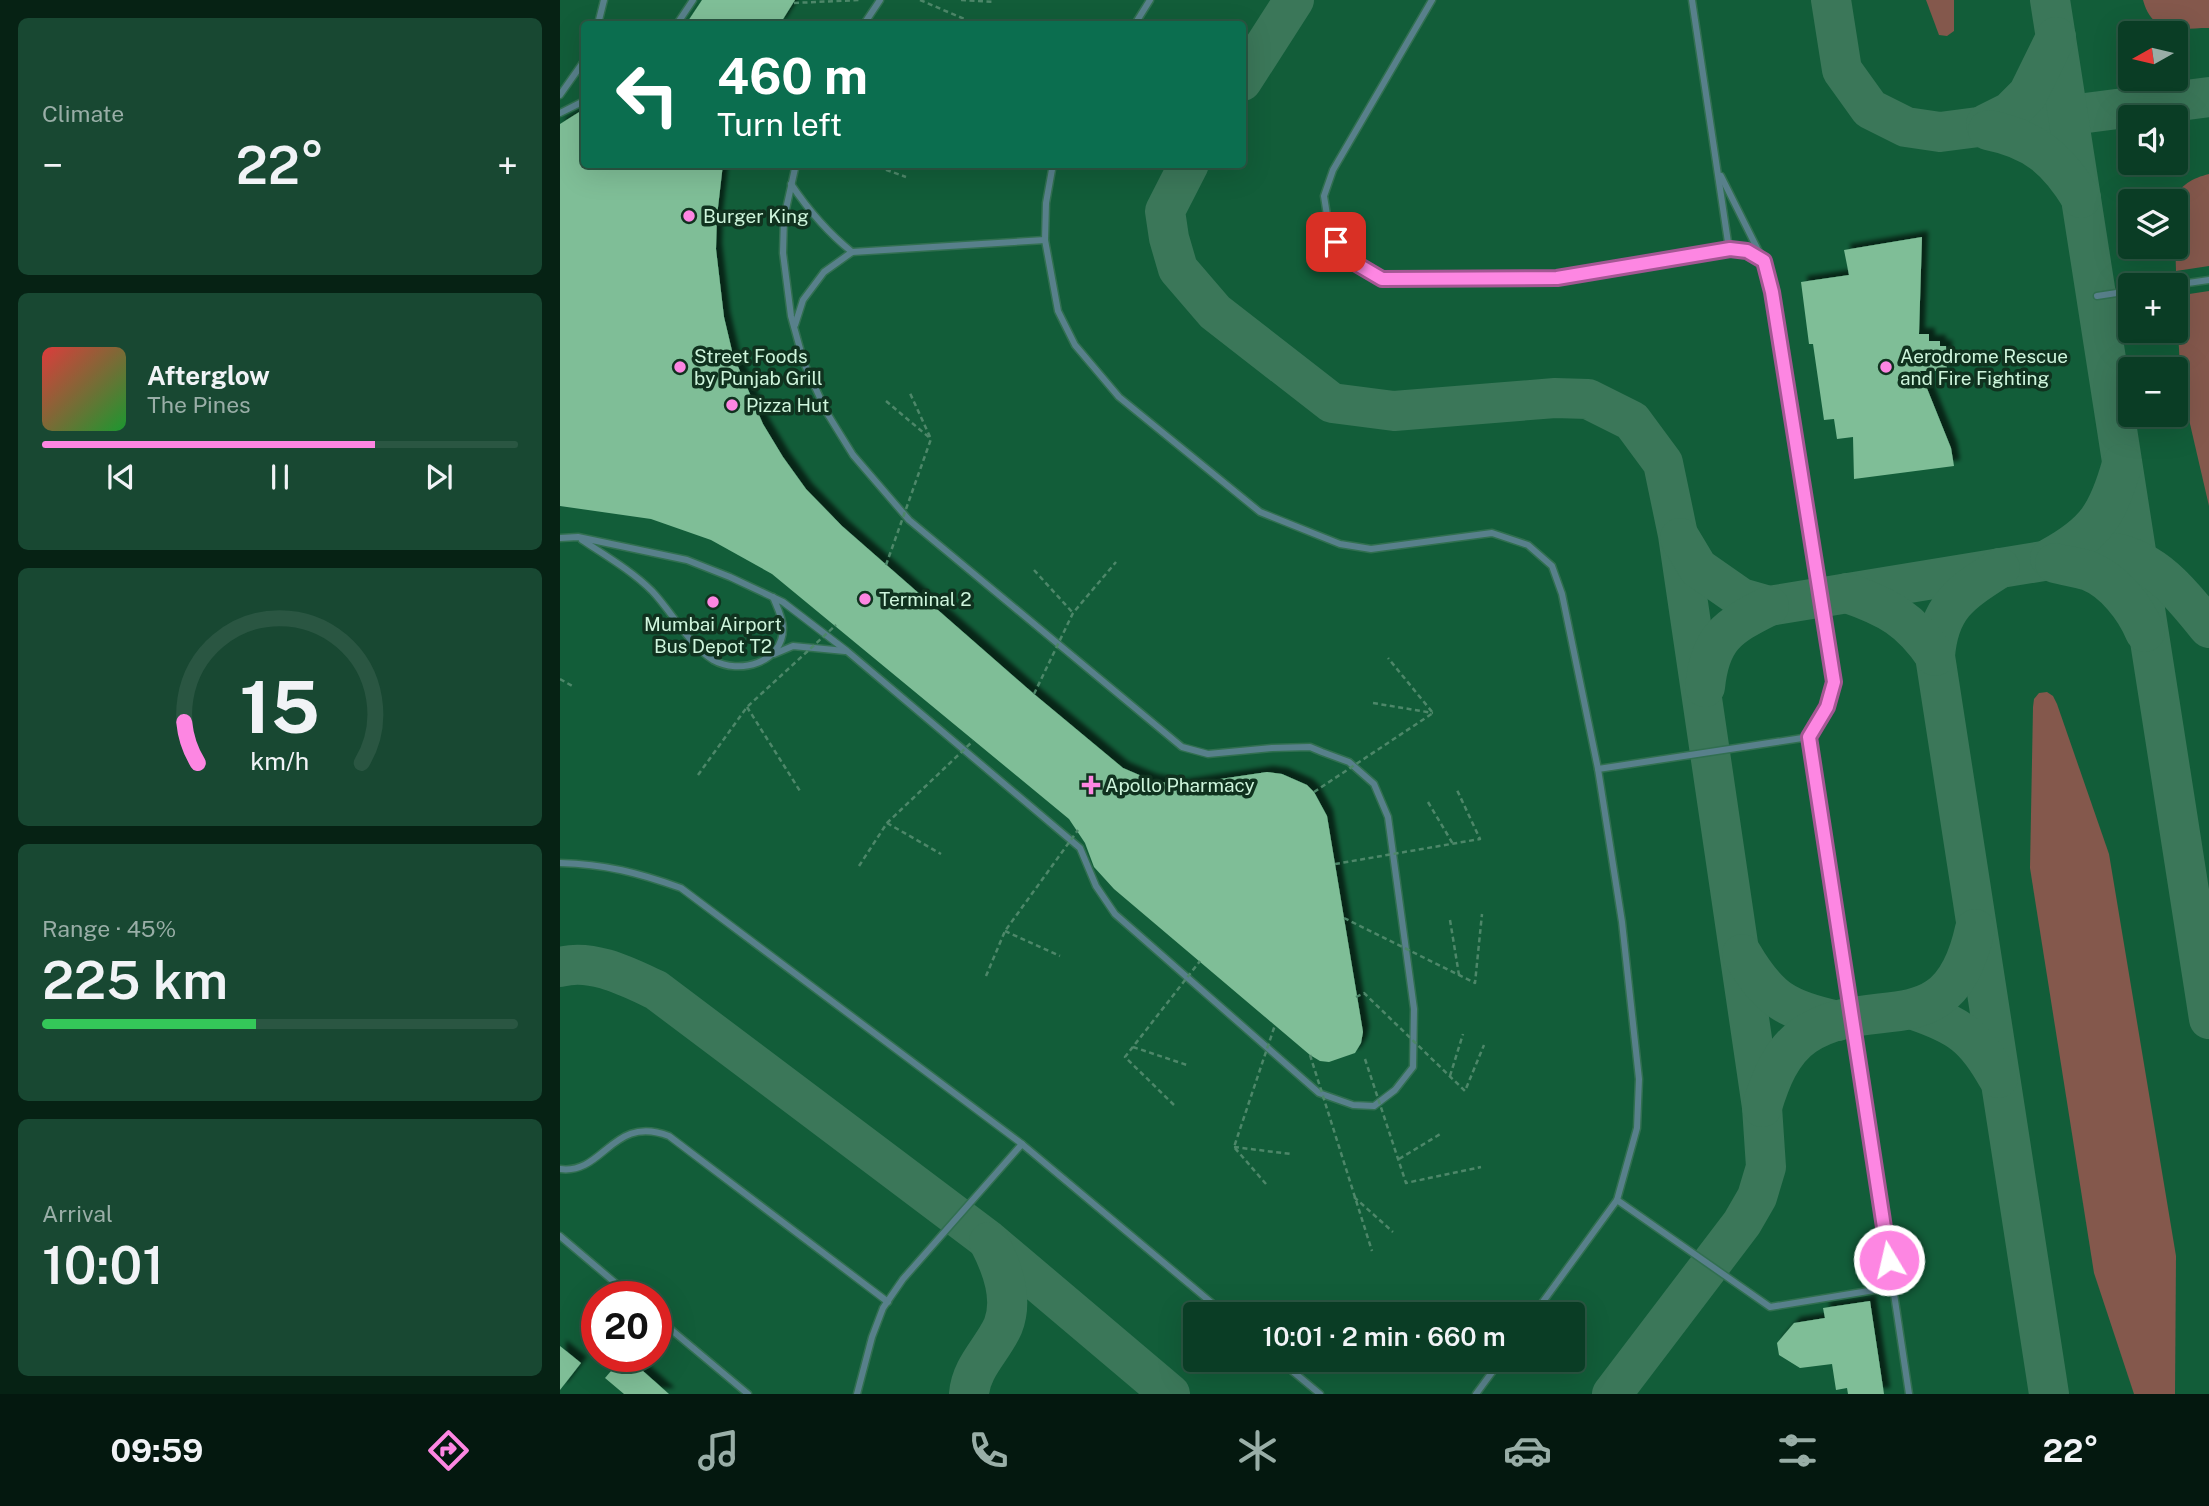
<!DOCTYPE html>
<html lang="en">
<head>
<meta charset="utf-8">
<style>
	:root { --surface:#0a3d25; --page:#184832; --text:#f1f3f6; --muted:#99aea7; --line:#2a5642; --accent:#fd86e2 }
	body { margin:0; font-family:"Public Sans",sans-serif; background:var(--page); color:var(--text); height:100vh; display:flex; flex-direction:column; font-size:26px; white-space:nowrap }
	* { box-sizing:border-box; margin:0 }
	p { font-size:23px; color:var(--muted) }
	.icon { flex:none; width:38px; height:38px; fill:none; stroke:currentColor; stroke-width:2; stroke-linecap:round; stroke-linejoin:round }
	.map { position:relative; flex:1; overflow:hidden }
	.panel { display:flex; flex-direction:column; gap:18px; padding:18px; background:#062214; width:560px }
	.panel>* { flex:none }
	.hud { position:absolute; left:21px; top:21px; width:665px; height:147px; border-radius:7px; box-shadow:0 7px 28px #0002,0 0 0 2px var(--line); background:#0b6e4f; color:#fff; overflow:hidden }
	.needle { width:46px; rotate:262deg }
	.fabs { position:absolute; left:1558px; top:21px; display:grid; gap:14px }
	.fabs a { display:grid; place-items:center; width:70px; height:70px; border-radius:7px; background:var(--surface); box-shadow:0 7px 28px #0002,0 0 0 2px var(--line); font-size:35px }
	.speed { position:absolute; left:21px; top:1281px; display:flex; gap:14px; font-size:35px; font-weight:700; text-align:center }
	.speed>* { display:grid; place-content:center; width:91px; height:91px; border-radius:50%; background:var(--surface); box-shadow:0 7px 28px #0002,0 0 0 2px var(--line); line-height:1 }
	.speed .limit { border:10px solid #d22; background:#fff; color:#111 }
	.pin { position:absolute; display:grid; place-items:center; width:60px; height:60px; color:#fff; margin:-30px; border-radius:14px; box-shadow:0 4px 10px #0006 }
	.me { position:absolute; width:77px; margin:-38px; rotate:351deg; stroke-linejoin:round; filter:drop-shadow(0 0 5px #0008) }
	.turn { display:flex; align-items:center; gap:24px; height:147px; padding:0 21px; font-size:32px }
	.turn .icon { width:91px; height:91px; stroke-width:2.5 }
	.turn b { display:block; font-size:49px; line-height:60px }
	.big { font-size:52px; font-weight:600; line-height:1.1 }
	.panel .tile { flex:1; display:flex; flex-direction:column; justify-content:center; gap:10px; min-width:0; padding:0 24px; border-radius:10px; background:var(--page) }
	.panel .dial { align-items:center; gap:0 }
	.dial svg { height:182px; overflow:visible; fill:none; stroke:var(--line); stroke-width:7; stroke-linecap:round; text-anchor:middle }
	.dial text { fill:var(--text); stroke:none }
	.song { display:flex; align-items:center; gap:21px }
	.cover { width:84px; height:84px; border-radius:10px; background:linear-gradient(135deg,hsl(0 70% 55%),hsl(130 70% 35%)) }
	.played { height:7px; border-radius:4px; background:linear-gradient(90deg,var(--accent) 70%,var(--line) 70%) }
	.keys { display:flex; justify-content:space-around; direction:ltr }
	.heat { display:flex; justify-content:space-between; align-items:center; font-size:38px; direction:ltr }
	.charge { height:10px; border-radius:5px; background:linear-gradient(90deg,#34c759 45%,var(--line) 0) }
	.trip { position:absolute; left:623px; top:1302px; width:402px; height:70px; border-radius:7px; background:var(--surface); box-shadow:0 7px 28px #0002,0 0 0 2px var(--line); font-weight:600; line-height:70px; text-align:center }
	.menu { display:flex; height:112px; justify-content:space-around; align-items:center; background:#04180f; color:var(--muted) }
	.menu .icon { width:49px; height:49px }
	.menu .active { color:var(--accent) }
	.menu b { font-size:32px; color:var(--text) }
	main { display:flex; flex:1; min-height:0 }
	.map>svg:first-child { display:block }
</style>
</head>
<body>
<main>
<section class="panel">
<div class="tile"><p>Climate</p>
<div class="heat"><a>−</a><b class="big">22°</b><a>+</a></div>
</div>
<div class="tile">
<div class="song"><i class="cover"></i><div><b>Afterglow</b><p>The Pines</p></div></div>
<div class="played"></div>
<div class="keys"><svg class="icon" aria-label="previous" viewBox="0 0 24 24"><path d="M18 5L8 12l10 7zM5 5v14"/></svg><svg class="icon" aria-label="pause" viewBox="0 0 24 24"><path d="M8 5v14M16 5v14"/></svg><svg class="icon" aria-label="next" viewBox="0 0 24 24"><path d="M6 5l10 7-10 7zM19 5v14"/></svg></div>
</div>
<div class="tile dial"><svg viewBox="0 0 100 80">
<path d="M14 69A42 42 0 1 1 86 69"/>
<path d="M14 69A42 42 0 0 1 8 51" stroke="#fd86e2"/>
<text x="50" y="56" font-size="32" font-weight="700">15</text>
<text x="50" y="72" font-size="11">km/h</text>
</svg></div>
<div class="tile"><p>Range · 45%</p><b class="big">225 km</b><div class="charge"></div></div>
<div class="tile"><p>Arrival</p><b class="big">10:01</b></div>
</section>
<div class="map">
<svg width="1649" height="1394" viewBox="0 0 1649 1394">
	<defs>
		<filter id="shadow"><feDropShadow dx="6" dy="-6" stdDeviation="2" flood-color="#0009"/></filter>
	</defs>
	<rect width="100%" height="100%" fill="#0e5131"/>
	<path fill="#125d39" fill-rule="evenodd" d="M0 0H1649V1394H0ZM24 24H682V164H24ZM1570 33H1615V79H1570ZM1570 117H1615V163H1570ZM1570 201H1615V247H1570ZM1570 285H1615V331H1570ZM1570 369H1615V415H1570ZM37 1297H96V1356H37ZM635 1314H1013V1360H635Z"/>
	<g fill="#84584c">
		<path d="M1366 0H1394V31L1387 36 1379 35Z"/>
		<path d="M1583 0H1649V28C1618 28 1593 36 1583 0Z"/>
		<path d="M1649 174V266L1616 271 1614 201C1619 185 1633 178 1649 174Z"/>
		<path d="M1649 291V506L1621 385 1616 296Z"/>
		<path d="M1487 692 1493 696 1497 704 1549 854 1616 1256 1615 1394H1574L1534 1273 1470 868 1473 707 1474 699 1479 693Z"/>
	</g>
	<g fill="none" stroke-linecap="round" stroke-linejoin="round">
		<g stroke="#3b7759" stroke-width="40">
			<path d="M1271 0 1282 70 1310 109 1346 127 1380 132 1649 97"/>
			<path d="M1490 0 1649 1019"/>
			<path d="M682 81 734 0"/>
			<path d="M1426 124 1450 112 1468 94 1496 37"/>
			<path d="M1428 130C1474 139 1497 159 1521 198"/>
			<path d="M629 164 605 211 609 238 618 269 655 312 772 403 834 411 995 398 1028 399 1072 421 1103 463 1118 535 1202 1107 1206 1167 1197 1197 1182 1223 1052 1394"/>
			<path d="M1120 538 1138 568 1181 598 1209 606 1520 555C1531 554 1544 552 1554 553 1597 561 1623 596 1649 628"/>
			<path d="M1490 558C1536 533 1548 514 1562 464"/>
			<path d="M1495 563C1506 566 1518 567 1529 571 1554 581 1575 608 1585 632"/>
			<path d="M1440 568C1401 593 1379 606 1375 656L1489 1394"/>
			<path d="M1287 593C1328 607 1351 620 1375 656"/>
			<path d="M1145 687C1150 638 1167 627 1209 606"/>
			<path d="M1182 954C1209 1000 1227 1010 1278 1021"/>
			<path d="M0 967C32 958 68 977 96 990L428 1240 610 1394"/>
			<path d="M1354 1010C1398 1025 1415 1036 1438 1078"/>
			<path d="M1202 1107C1210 1081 1221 1051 1245 1035 1315 990 1389 1048 1415 929"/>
			<path d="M409 1394C411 1367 433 1349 443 1326 454 1298 442 1267 429 1242"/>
		</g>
	</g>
	<g fill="#7fbe97" filter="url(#shadow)">
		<path d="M142 0H235L220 24H126Z"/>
		<path d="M24 109V164H163L157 216 156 249 164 317 173 355 203 424 223 457 246 489 282 526 474 694 563 768 591 780 620 785 707 772 722 774 747 785 754 792 767 816 803 1032 801 1043 795 1053 769 1062 760 1061 750 1055 554 889 534 867 525 843 509 819 212 574 151 540 91 519 0 506V124Z"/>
		<path d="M1362 237 1359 334H1369V341H1380V346H1386L1387 371H1360L1391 448 1394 466 1294 479 1293 437 1277 439 1274 419 1264 420 1253 344H1249L1241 282 1289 275 1284 250Z"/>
		<path d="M1310 1301 1324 1394H1288L1287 1388 1276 1390 1272 1364 1240 1368 1219 1355 1217 1343 1234 1323 1265 1318 1263 1308Z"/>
		<path d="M0 1346 21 1363 0 1390Z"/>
		<path d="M64 1356H66L109 1394H64L45 1378Z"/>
	</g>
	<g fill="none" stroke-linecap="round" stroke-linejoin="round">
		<g stroke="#316f50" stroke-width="9">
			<g id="service">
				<path d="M872 0 773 170 764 196 769 228 783 256 822 279 997 278 1169 249 1187 251 1204 261 1212 292 1274 682 1267 707 1249 737"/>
				<path d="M1132 0 1169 249"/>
				<path d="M38 24 44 0"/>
				<path d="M117 24 133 0"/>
				<path d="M304 24 320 0"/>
				<path d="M575 24 590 0"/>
				<path d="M0 95 24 61"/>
				<path d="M0 113 24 101"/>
				<path d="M493 164 486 203 485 240 498 311 515 345 559 397 700 512 780 544 811 549 932 533 968 545 992 566 1002 594 1038 769 1062 922 1079 1079 1077 1128 1057 1200 1210 1307 1333 1287 1349 1394"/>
				<path d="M1161 176 1203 260"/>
				<path d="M231 184C249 211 267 232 292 252"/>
				<path d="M1614 285 1649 280"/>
				<path d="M1537 296 1570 291"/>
				<path d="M235 325 243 300 264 272 292 252 485 240"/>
				<path d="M0 538 18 537 127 560 170 577 223 602 287 651 520 848 536 886 555 914 759 1093 793 1105 814 1106 835 1090 853 1067 854 1009 828 817 814 784 789 762 762 752 750 747 712 748 648 754 622 747 349 520 293 455 267 413 244 363 231 316 223 253 224 218 236 164"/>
				<path d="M22 540C46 556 72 571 92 591 112 612 130 646 153 660 179 675 223 663 223 628 223 618 217 607 213 597"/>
				<path d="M214 654 233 646 285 651"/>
				<path d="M1038 769 1249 737 1333 1287"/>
				<path d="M0 863C45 864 79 873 121 888L462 1144"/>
				<path d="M0 1169C44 1175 52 1114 109 1136L328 1302"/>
				<path d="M0 1236 72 1297"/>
				<path d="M974 1314 1057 1200"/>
				<path d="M96 1317 188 1394"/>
				<path d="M719 1360 760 1394"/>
				<path d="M297 1394 312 1337 323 1308 343 1279 462 1144 665 1314"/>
				<path d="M916 1394 941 1360"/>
			</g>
		</g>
		<g stroke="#4d8769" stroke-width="2.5" stroke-dasharray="5 3.5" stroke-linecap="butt">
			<path d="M360 0 416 24"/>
			<path d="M401 0 434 2"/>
			<path d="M234 3 299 0"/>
			<path d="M310 164 346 177"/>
			<path d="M326 401 371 439"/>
			<path d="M474 570 513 613"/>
			<path d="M0 679 14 687"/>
			<path d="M813 703 873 713"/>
			<path d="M187 707 240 791"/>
			<path d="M868 802 893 844"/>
			<path d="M327 823 381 854"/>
			<path d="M890 920 899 975"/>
			<path d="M445 931 500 956"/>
			<path d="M573 1047 627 1065"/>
			<path d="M890 1076 903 1034"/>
			<path d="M674 1147 731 1154"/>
			<path d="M839 1159 882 1133"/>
			<path d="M794 1197 833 1232"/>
		</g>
		<use href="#service" stroke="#58808b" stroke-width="6"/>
		<g stroke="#4d8769" stroke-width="2.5" stroke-dasharray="5 3.5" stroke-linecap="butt">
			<path d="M326 565 371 439 349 391"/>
			<path d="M474 694 513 613 556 562"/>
			<path d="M138 775 187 707 276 625"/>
			<path d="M754 792 873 713 828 658"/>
			<path d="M775 864 920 839 897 790"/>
			<path d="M299 866 327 823 413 741"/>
			<path d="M784 918 915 983 922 914"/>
			<path d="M426 976 445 931 518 830"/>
			<path d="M796 997 804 993 905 1091 924 1045"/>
			<path d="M750 1055 812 1251"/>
			<path d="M805 1059 846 1183 921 1167"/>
			<path d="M614 1105 565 1057 640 961"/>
			<path d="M706 1184 674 1147 715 1025"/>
		</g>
	</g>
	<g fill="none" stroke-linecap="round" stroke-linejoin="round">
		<g stroke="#a45793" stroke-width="18">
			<path id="route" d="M776 242 783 256 822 279 997 278 1170 249 1187 251 1204 261 1212 292 1274 682 1267 707 1249 737 1329 1260"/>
		</g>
		<use href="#route" stroke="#fd86e2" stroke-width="12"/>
	</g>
	<g fill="#fd86e2" stroke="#10321f" stroke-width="2.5">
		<circle cx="129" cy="216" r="7"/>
		<circle cx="120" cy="367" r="7"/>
		<circle cx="1326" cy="367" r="7"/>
		<circle cx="172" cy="405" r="7"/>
		<circle cx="305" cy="599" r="7"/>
		<circle cx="153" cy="602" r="7"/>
		<path d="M527.5 774.5h7v7h7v7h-7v7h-7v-7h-7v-7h7z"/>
	</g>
	<g text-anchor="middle" stroke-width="7" stroke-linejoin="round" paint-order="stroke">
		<g font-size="19" fill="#cef5dc" stroke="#10321f" text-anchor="start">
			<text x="143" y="223">Burger King</text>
			<text x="134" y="363">Street Foods<tspan x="134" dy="22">by Punjab Grill</tspan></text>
			<text x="1340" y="363">Aerodrome Rescue<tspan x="1340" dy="22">and Fire Fighting</tspan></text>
			<text x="186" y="412">Pizza Hut</text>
			<text x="319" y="606">Terminal 2</text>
			<text x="153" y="631" text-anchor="middle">Mumbai Airport<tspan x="153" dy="22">Bus Depot T2</tspan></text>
			<text x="545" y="792">Apollo Pharmacy</text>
		</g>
	</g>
</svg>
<div class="fabs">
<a><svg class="needle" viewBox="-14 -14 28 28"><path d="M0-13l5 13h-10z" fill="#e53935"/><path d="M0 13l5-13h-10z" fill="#99aea7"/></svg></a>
<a><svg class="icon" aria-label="sound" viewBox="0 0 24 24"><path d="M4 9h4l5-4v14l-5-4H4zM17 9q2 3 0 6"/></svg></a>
<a><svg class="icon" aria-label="layers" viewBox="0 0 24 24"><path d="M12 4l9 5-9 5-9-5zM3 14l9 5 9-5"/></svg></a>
<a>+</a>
<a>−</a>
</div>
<div class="speed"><div class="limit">20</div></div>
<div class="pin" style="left:776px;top:242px;background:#d93025"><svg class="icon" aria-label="arrive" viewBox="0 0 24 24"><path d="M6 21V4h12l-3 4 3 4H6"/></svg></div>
<svg class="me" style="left:1329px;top:1260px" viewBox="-20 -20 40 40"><circle r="17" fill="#fd86e2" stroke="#fff" stroke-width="3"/><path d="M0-11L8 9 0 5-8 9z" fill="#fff"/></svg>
<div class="trip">10:01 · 2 min · 660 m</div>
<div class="hud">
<div class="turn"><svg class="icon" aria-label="left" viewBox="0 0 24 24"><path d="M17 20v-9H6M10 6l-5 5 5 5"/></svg><div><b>460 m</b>Turn left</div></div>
</div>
</div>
</main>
<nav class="menu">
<b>09:59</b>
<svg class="icon active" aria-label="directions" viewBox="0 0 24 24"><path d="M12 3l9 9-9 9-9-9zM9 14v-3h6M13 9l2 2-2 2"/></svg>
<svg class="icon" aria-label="music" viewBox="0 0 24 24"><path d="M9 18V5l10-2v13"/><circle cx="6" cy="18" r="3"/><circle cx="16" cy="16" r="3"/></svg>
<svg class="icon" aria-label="phone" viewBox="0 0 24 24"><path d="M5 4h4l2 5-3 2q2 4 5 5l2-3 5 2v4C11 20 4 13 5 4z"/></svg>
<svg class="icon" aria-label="climate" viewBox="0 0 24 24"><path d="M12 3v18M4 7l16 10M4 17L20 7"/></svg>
<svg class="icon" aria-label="car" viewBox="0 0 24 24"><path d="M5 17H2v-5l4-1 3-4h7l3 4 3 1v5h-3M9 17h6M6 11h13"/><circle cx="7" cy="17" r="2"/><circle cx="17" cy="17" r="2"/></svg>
<svg class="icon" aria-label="filters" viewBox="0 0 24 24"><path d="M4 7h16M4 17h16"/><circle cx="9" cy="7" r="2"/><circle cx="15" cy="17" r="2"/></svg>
<b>22°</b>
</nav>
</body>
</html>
